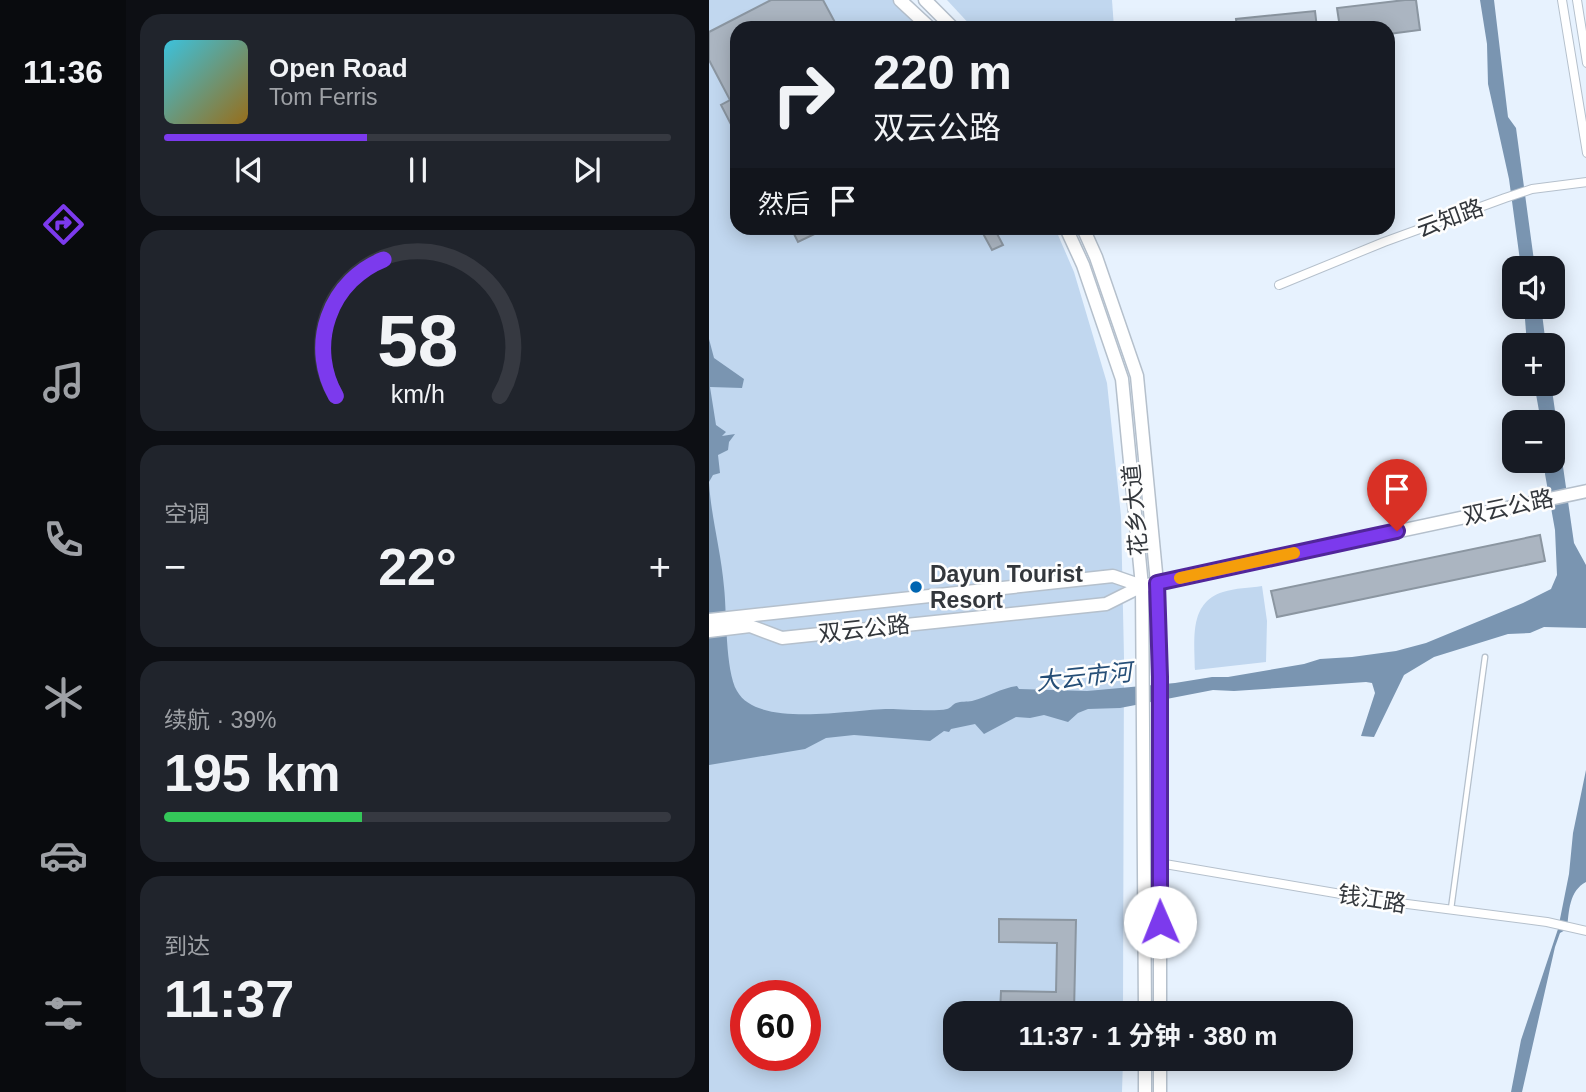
<!DOCTYPE html>
<html lang="zh">
<head>
<meta charset="utf-8">
<style>
	:root { --surface:#171b24; --page:#20242c; --text:#f1f3f6; --muted:#9ea1a6; --line:#363941; --accent:#7c3aed }
	body { margin:0; font-family:Arial,"Noto Sans SC",sans-serif; background:var(--page); color:var(--text); height:100vh; display:flex; flex-direction:column; font-size:26px; white-space:nowrap }
	* { box-sizing:border-box; margin:0 }
	p { font-size:23px; color:var(--muted) }
	.icon { flex:none; width:38px; height:38px; fill:none; stroke:currentColor; stroke-width:2; stroke-linecap:round; stroke-linejoin:round }
	.map { position:relative; flex:1; overflow:hidden }
	.details { display:flex; flex-direction:column; gap:14px; padding:14px; background:#0d0f14; width:583px }
	.details>* { flex:none }
	.top-card { position:absolute; left:21px; top:21px; width:665px; height:214px; border-radius:21px; box-shadow:0 4px 18px #0003; background:#171b24; color:var(--text); overflow:hidden }
	.fabs { position:absolute; left:793px; top:256px; display:grid; gap:14px }
	.fabs a { display:grid; place-items:center; width:63px; height:63px; border-radius:14px; background:var(--surface); box-shadow:0 4px 18px #0003; font-size:35px }
	.speed { position:absolute; left:21px; top:980px; display:flex; gap:14px; font-size:35px; font-weight:700; text-align:center }
	.speed>* { display:grid; place-content:center; width:91px; height:91px; border-radius:50%; background:var(--surface); box-shadow:0 4px 18px #0003; line-height:1 }
	.speed .limit { border:10px solid #d22; background:#fff; color:#111 }
	.pin { position:absolute; display:grid; place-items:center; width:60px; height:60px; color:#fff; margin:-72px -30px; border-radius:50% 50% 50% 0; rotate:-45deg; box-shadow:0 0 7px #0007 }
	.pin .icon { rotate:45deg }
	.me { position:absolute; width:77px; margin:-38px; rotate:359deg; stroke-linejoin:round; filter:drop-shadow(0 0 5px #0008) }
	.turn { display:flex; align-items:center; gap:24px; height:147px; padding:0 28px; font-size:32px }
	.turn .icon { width:91px; height:91px; stroke-width:2.5 }
	.turn b { display:block; font-size:49px; line-height:60px }
	.then { display:flex; align-items:center; height:66px; padding:0 28px; background:#0003; gap:14px; font-size:26px }
	.big { font-size:52px; font-weight:700; line-height:1.1 }
	.details .card { flex:1; display:flex; flex-direction:column; justify-content:center; gap:10px; min-width:0; padding:0 24px; border-radius:21px; background:var(--page) }
	.details .dial { align-items:center; gap:0 }
	.dial svg { height:182px; overflow:visible; fill:none; stroke:var(--line); stroke-width:7; stroke-linecap:round; text-anchor:middle }
	.dial text { fill:var(--text); stroke:none }
	.song { display:flex; align-items:center; gap:21px }
	.cover { width:84px; height:84px; border-radius:10px; background:linear-gradient(135deg,hsl(190 70% 55%),hsl(40 70% 35%)) }
	.played { height:7px; border-radius:4px; background:linear-gradient(90deg,var(--accent) 40%,var(--line) 40%) }
	.keys { display:flex; justify-content:space-around; direction:ltr }
	.heat { display:flex; justify-content:space-between; align-items:center; font-size:38px; direction:ltr }
	.charge { height:10px; border-radius:5px; background:linear-gradient(90deg,#34c759 39%,var(--line) 0) }
	.trip { position:absolute; left:234px; top:1001px; width:410px; height:70px; border-radius:21px; background:var(--surface); box-shadow:0 4px 18px #0003; font-weight:700; line-height:70px; text-align:center }
	main { display:flex; flex:1; min-height:0 }
	.tabs { display:flex; flex-direction:column; width:126px; justify-content:space-around; align-items:center; background:#090b0e; color:var(--muted) }
	.tabs .icon { width:49px; height:49px }
	.tabs .current { color:var(--accent) }
	.tabs b { font-size:32px; color:var(--text) }
	.map>svg:first-child { display:block }
</style>
</head>
<body>
<main>
<nav class="tabs">
<b>11:36</b>
<svg class="icon current" aria-label="directions" viewBox="0 0 24 24"><path d="M12 3l9 9-9 9-9-9zM9 14v-3h6M13 9l2 2-2 2"/></svg>
<svg class="icon" aria-label="music" viewBox="0 0 24 24"><path d="M9 18V5l10-2v13"/><circle cx="6" cy="18" r="3"/><circle cx="16" cy="16" r="3"/></svg>
<svg class="icon" aria-label="phone" viewBox="0 0 24 24"><path d="M5 4h4l2 5-3 2q2 4 5 5l2-3 5 2v4C11 20 4 13 5 4z"/></svg>
<svg class="icon" aria-label="climate" viewBox="0 0 24 24"><path d="M12 3v18M4 7l16 10M4 17L20 7"/></svg>
<svg class="icon" aria-label="car" viewBox="0 0 24 24"><path d="M5 17H2v-5l4-1 3-4h7l3 4 3 1v5h-3M9 17h6M6 11h13"/><circle cx="7" cy="17" r="2"/><circle cx="17" cy="17" r="2"/></svg>
<svg class="icon" aria-label="filters" viewBox="0 0 24 24"><path d="M4 7h16M4 17h16"/><circle cx="9" cy="7" r="2"/><circle cx="15" cy="17" r="2"/></svg>
</nav>
<section class="details">
<div class="card">
<div class="song"><i class="cover"></i><div><b>Open Road</b><p>Tom Ferris</p></div></div>
<div class="played"></div>
<div class="keys"><svg class="icon" aria-label="previous" viewBox="0 0 24 24"><path d="M18 5L8 12l10 7zM5 5v14"/></svg><svg class="icon" aria-label="pause" viewBox="0 0 24 24"><path d="M8 5v14M16 5v14"/></svg><svg class="icon" aria-label="next" viewBox="0 0 24 24"><path d="M6 5l10 7-10 7zM19 5v14"/></svg></div>
</div>
<div class="card dial"><svg viewBox="0 0 100 80">
<path d="M14 69A42 42 0 1 1 86 69"/>
<path d="M14 69A42 42 0 0 1 35 9" stroke="#7c3aed"/>
<text x="50" y="56" font-size="32" font-weight="700">58</text>
<text x="50" y="72" font-size="11">km/h</text>
</svg></div>
<div class="card"><p>空调</p>
<div class="heat"><a>−</a><b class="big">22°</b><a>+</a></div>
</div>
<div class="card"><p>续航 · 39%</p><b class="big">195 km</b><div class="charge"></div></div>
<div class="card"><p>到达</p><b class="big">11:37</b></div>
</section>
<div class="map">
<svg width="878" height="1092" viewBox="0 0 878 1092">
	<rect width="100%" height="100%" fill="#e7f2fe"/>
	<g fill="#c1d7ef" fill-rule="evenodd">
		<path d="M0 0H184L214 28H28V228H346L365 272 398 383 412 516 415 658 414 1013H247V1059H414L413 1092H0ZM37 996H96V1055H37Z"/>
		<path d="M238 0H403L405 28H264Z"/>
		<path d="M553 586 558 621 557 662 486 670C486 641 479 603 514 592 526 588 541 588 553 586Z"/>
	</g>
	<g fill="#7a95b1">
		<path d="M771 0H785L799 117 807 128 826 268H812L800 179 779 84 778 44Z"/>
		<path d="M815 306H832L837 345H818Z"/>
		<path d="M0 339 5 358 35 379 33 388 1 387 7 425 17 432 13 436 26 434 20 442 19 450 9 455 11 473 4 475 0 482Z"/>
		<path d="M825 383H842L865 543 877 565V628L835 627 821 633 799 634 725 657 695 675 665 737 652 736 666 693 663 683 657 682 525 691 504 690 411 708 379 709 369 713 359 722 335 715 321 718 307 717 275 734 266 724 242 729 240 732 235 731 221 741 145 735 117 738 96 749 0 765V482C2 517 12 551 15 587 18 613 16 670 28 691 49 729 143 709 180 709 195 709 225 712 238 709 242 708 244 704 247 703 252 701 258 702 263 701 279 697 292 688 308 686L310 689 378 691 466 683 503 677H519L595 664 611 659 643 657 687 651 717 643 814 603 842 589 848 575 846 530 836 474 837 460H844V422H832Z"/>
		<path d="M877 770V882C860 891 860 911 858 929L851 933 846 947 813 1092H802L812 1040 849 929 860 874 864 833Z"/>
	</g>
	<g fill="#abb5c1" stroke="#8b96a1" stroke-width="2">
		<path d="M62 0H114L129 28H28V136L12 105 21 100 0 60V32Z"/>
		<path d="M696 0H707L711 30 679 34V28H631L628 8Z"/>
		<path d="M606 11 608 28H528L527 19Z"/>
		<path d="M82 228H118L89 242Z"/>
		<path d="M271 228H285L294 245 283 250Z"/>
		<path d="M831 535 836 561 568 617 562 591Z"/>
		<path d="M290 919 367 920 365 1013H291L292 991 347 992 348 943 290 942Z"/>
	</g>
	<g fill="none" stroke-linecap="round" stroke-linejoin="round">
		<g stroke="#b5c0cc" stroke-width="7">
			<path id="lane" d="M742 909 776 657"/>
		</g>
		<g stroke="#b5c0cc" stroke-width="10">
			<g id="street">
				<path d="M853 0 878 153"/>
				<path d="M868 0 878 63"/>
				<path d="M570 285 675 242 796 198 823 189 878 182"/>
				<path d="M450 863 667 900 838 922 878 931"/>
			</g>
		</g>
		<g stroke="#b5c0cc" stroke-width="15">
			<g id="secondary">
				<path d="M0 620 404 576 433 586"/>
				<path d="M0 631 41 626 73 638 397 604 433 586 878 491"/>
			</g>
		</g>
		<g stroke="#b5c0cc" stroke-width="15">
			<g id="primary">
				<path d="M191 0 221 28"/>
				<path d="M216 0 244 28"/>
				<path d="M357 228 374 265 413 379 433 586 436 1013"/>
				<path d="M374 228 387 257 428 376 448 583 451 655V1013"/>
				<path d="M436 1059V1092"/>
				<path d="M451 1059V1092"/>
			</g>
		</g>
		<use href="#lane" stroke="#fff" stroke-width="4.5"/>
		<use href="#street" stroke="#fff" stroke-width="8"/>
		<use href="#secondary" stroke="#fff" stroke-width="12"/>
		<use href="#primary" stroke="#fff" stroke-width="12"/>
	</g>
	<g fill="none" stroke-linecap="round" stroke-linejoin="round">
		<g stroke="#51269a" stroke-width="18">
			<path id="route" d="M451 922V677L448 583 688 531"/>
		</g>
		<use href="#route" stroke="#7c3aed" stroke-width="12"/>
		<path stroke="#f59e0b" stroke-width="12" d="M471 578 585 553"/>
	</g>
	<circle fill="#0065b1" stroke="#fefefe" stroke-width="2.5" cx="207" cy="587" r="7"/>
	<g text-anchor="middle" stroke-width="5" stroke-linejoin="round" paint-order="stroke">
		<g font-size="23" fill="#33373c" stroke="#fefefe">
			<text transform="translate(741 218) rotate(-20)" y="8">云知路</text>
			<text transform="translate(799 507) rotate(-12)" y="8">双云公路</text>
			<text transform="translate(426 510) rotate(-95)" y="8">花乡大道</text>
			<text transform="translate(155 629) rotate(-6)" y="8">双云公路</text>
			<text transform="translate(663 899) rotate(9)" y="8">钱江路</text>
		</g>
		<g font-size="23" font-weight="bold" fill="#33373c" stroke="#fefefe" text-anchor="start">
			<text x="221" y="582">Dayun Tourist<tspan x="221" dy="26">Resort</tspan></text>
		</g>
		<g font-size="24" font-style="italic" fill="#254e77" stroke="#fefefe">
			<text transform="translate(375 677) rotate(-6)" y="8">大云市河</text>
		</g>
	</g>
</svg>
<div class="fabs">
<a><svg class="icon" aria-label="sound" viewBox="0 0 24 24"><path d="M4 9h4l5-4v14l-5-4H4zM17 9q2 3 0 6"/></svg></a>
<a>+</a>
<a>−</a>
</div>
<div class="speed"><div class="limit">60</div></div>
<div class="pin" style="left:688px;top:531px;background:#d93025"><svg class="icon" aria-label="arrive" viewBox="0 0 24 24"><path d="M6 21V4h12l-3 4 3 4H6"/></svg></div>
<svg class="me" style="left:451px;top:922px" viewBox="-20 -20 40 40"><circle r="19" fill="#fff"/><path d="M0-13L10 11 0 6-10 11z" fill="#7c3aed"/></svg>
<div class="trip">11:37 · 1 分钟 · 380 m</div>
<div class="top-card">
<div class="turn"><svg class="icon" aria-label="right" viewBox="0 0 24 24"><path d="M7 20v-9h11M14 6l5 5-5 5"/></svg><div><b>220 m</b>双云公路</div></div>
<div class="then">然后<svg class="icon" aria-label="arrive" viewBox="0 0 24 24"><path d="M6 21V4h12l-3 4 3 4H6"/></svg></div>
</div>
</div>
</main>
</body>
</html>
